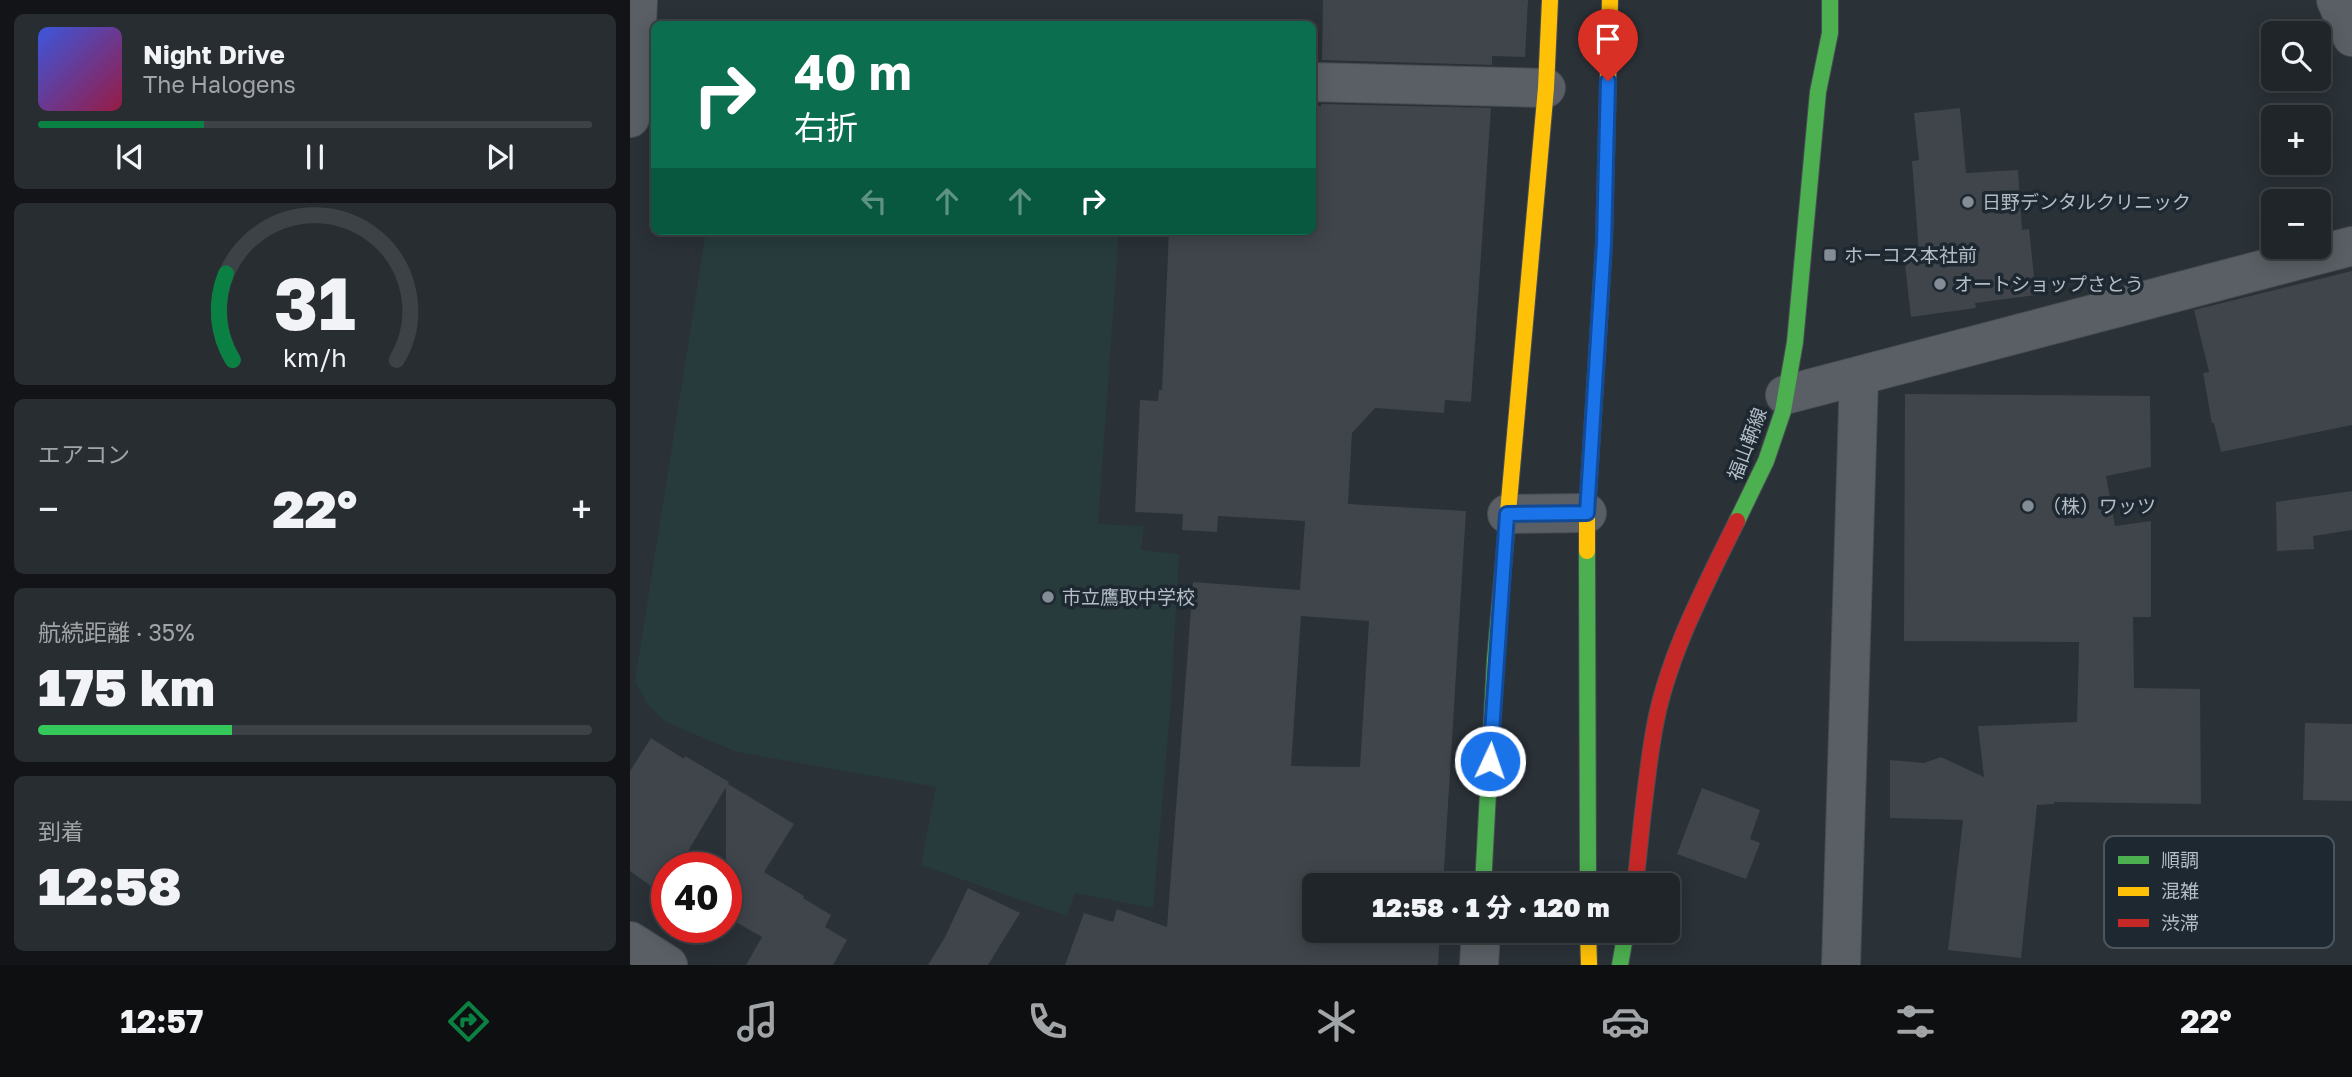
<!DOCTYPE html>
<html lang="ja">
<head>
<meta charset="utf-8">
<style>
	:root { --surface:#202529; --page:#282d31; --text:#f1f3f6; --muted:#a2a5a8; --line:#3d4246; --accent:#0b8043 }
	body { margin:0; font-family:"Golos Text","Noto Sans JP",sans-serif; background:var(--page); color:var(--text); height:100vh; display:flex; flex-direction:column; font-size:26px; white-space:nowrap }
	* { box-sizing:border-box; margin:0 }
	p { font-size:23px; color:var(--muted) }
	.icon { flex:none; width:38px; height:38px; fill:none; stroke:currentColor; stroke-width:2; stroke-linecap:round; stroke-linejoin:round }
	.map { position:relative; flex:1; overflow:hidden }
	.sheet { display:flex; flex-direction:column; gap:14px; padding:14px; background:#121417; width:630px }
	.sheet>* { flex:none }
	.banner { position:absolute; left:21px; top:21px; width:665px; height:214px; border-radius:10px; box-shadow:0 4px 18px #0003,0 0 0 2px var(--line); background:#0b6e4f; color:#fff; overflow:hidden }
	.controls { position:absolute; left:1631px; top:21px; display:grid; gap:14px }
	.controls a { display:grid; place-items:center; width:70px; height:70px; border-radius:10px; background:var(--surface); box-shadow:0 4px 18px #0003,0 0 0 2px var(--line); font-size:35px }
	.speed { position:absolute; left:21px; top:852px; display:flex; gap:14px; font-size:35px; font-weight:700; text-align:center }
	.speed>* { display:grid; place-content:center; width:91px; height:91px; border-radius:50%; background:var(--surface); box-shadow:0 4px 18px #0003,0 0 0 2px var(--line); line-height:1 }
	.speed .limit { border:10px solid #d22; background:#fff; color:#111 }
	.pin { position:absolute; display:grid; place-items:center; width:60px; height:60px; color:#fff; margin:-72px -30px; border-radius:50% 50% 50% 0; rotate:-45deg; box-shadow:0 0 7px #0007 }
	.pin .icon { rotate:45deg }
	.me { position:absolute; width:77px; margin:-38px; rotate:3deg; stroke-linejoin:round; filter:drop-shadow(0 0 5px #0008) }
	.turn { display:flex; align-items:center; gap:24px; height:147px; padding:0 28px; font-size:32px }
	.turn .icon { width:91px; height:91px; stroke-width:2.5 }
	.turn b { display:block; font-size:49px; line-height:60px }
	.lanes { display:flex; align-items:center; height:66px; padding:0 28px; background:#0003; justify-content:center; gap:35px; direction:ltr }
	.lanes .off { opacity:.35 }
	.big { font-size:52px; font-weight:800; line-height:1.1 }
	.sheet .card { flex:1; display:flex; flex-direction:column; justify-content:center; gap:10px; min-width:0; padding:0 24px; border-radius:10px; background:var(--page) }
	.sheet .dial { align-items:center; gap:0 }
	.dial svg { height:182px; overflow:visible; fill:none; stroke:var(--line); stroke-width:7; stroke-linecap:round; text-anchor:middle }
	.dial text { fill:var(--text); stroke:none }
	.song { display:flex; align-items:center; gap:21px }
	.cover { width:84px; height:84px; border-radius:10px; background:linear-gradient(135deg,hsl(230 70% 55%),hsl(340 70% 35%)) }
	.played { height:7px; border-radius:4px; background:linear-gradient(90deg,var(--accent) 30%,var(--line) 30%) }
	.keys { display:flex; justify-content:space-around; direction:ltr }
	.heat { display:flex; justify-content:space-between; align-items:center; font-size:38px; direction:ltr }
	.charge { height:10px; border-radius:5px; background:linear-gradient(90deg,#34c759 35%,var(--line) 0) }
	.trip { position:absolute; left:672px; top:873px; width:378px; height:70px; border-radius:10px; background:var(--surface); box-shadow:0 4px 18px #0003,0 0 0 2px var(--line); font-weight:800; line-height:70px; text-align:center }
	.menu { display:flex; height:112px; justify-content:space-around; align-items:center; background:#0d0f10; color:var(--muted) }
	.menu .icon { width:49px; height:49px }
	.menu .on { color:var(--accent) }
	.menu b { font-size:32px; color:var(--text) }
	main { display:flex; flex:1; min-height:0 }
	.map>svg:first-child { display:block }
</style>
</head>
<body>
<main>
<section class="sheet">
<div class="card">
<div class="song"><i class="cover"></i><div><b>Night Drive</b><p>The Halogens</p></div></div>
<div class="played"></div>
<div class="keys"><svg class="icon" aria-label="previous" viewBox="0 0 24 24"><path d="M18 5L8 12l10 7zM5 5v14"/></svg><svg class="icon" aria-label="pause" viewBox="0 0 24 24"><path d="M8 5v14M16 5v14"/></svg><svg class="icon" aria-label="next" viewBox="0 0 24 24"><path d="M6 5l10 7-10 7zM19 5v14"/></svg></div>
</div>
<div class="card dial"><svg viewBox="0 0 100 80">
<path d="M14 69A42 42 0 1 1 86 69"/>
<path d="M14 69A42 42 0 0 1 11 31" stroke="#0b8043"/>
<text x="50" y="56" font-size="32" font-weight="700">31</text>
<text x="50" y="72" font-size="11">km/h</text>
</svg></div>
<div class="card"><p>エアコン</p>
<div class="heat"><a>−</a><b class="big">22°</b><a>+</a></div>
</div>
<div class="card"><p>航続距離 · 35%</p><b class="big">175 km</b><div class="charge"></div></div>
<div class="card"><p>到着</p><b class="big">12:58</b></div>
</section>
<div class="map">
<svg width="1722" height="965" viewBox="0 0 1722 965">
	<rect width="100%" height="100%" fill="#2a3137"/>
	<path fill="#273b3c" d="M76 231H489L468 524 514 526 511 550 549 554 541 701 523 908 445 893 437 916 291 865 306 787 107 752 36 722 18 705 5 681Z"/>
	<g fill="#3f454b" fill-rule="evenodd">
		<path d="M693 0H898L895 57 862 56V65L692 60Z"/>
		<path d="M691 104 861 108 841 402 815 400 814 413 745 408 722 433 718 504 836 511 813 886H684V931H810L808 965H435L454 913 483 922 487 909 537 927 563 582 670 590 675 521 588 516 587 532 552 530 553 514 505 512 510 400 528 401 529 390H532L539 231H682V106H691ZM671 616 739 621 730 767 661 766Z"/>
		<path d="M1330 108 1336 173 1388 170 1392 230 1399 229 1406 295 1345 303 1346 308 1281 317 1274 255 1289 253 1282 161 1289 160 1284 113Z"/>
		<path d="M1722 271V425L1591 452 1584 423H1582L1573 373 1579 372 1564 310Z"/>
		<path d="M1275 394 1520 396 1521 467 1476 476 1485 526 1521 521V617H1503L1504 688 1570 689 1571 804 1424 802V804L1407 805 1391 958 1318 950 1333 820 1260 818V760L1294 763 1311 757 1354 777 1348 726 1447 722 1449 642 1274 641Z"/>
		<path d="M1722 491V530L1683 536 1684 549 1647 551 1646 502Z"/>
		<path d="M1675 723 1722 724V801L1673 800Z"/>
		<path d="M21 738 54 759 55 756 99 782 98 784 164 824 134 872 174 896 173 898 201 915 195 927 217 940 203 965H116L132 937 104 921 96 933V787L48 868H37V886L32 894 0 871V771Z"/>
		<path d="M1072 788 1130 810 1120 839 1130 843 1116 879 1047 854Z"/>
		<path d="M338 888 390 913 358 965H298L315 937Z"/>
	</g>
	<g fill="none" stroke-linecap="round" stroke-linejoin="round">
		<g stroke="#484d54" stroke-width="40">
			<g id="street">
				<path d="M1706 0 1722 37"/>
				<path d="M682 82 916 88"/>
				<path d="M0 118 5 67 8 0"/>
				<path d="M1155 395 1722 246"/>
				<path d="M877 514 957 513"/>
				<path d="M0 941 38 965"/>
				<path d="M849 965 851 931"/>
				<path d="M1211 965 1229 376"/>
			</g>
		</g>
		<g stroke="#484d54" stroke-width="18">
			<g id="fast">
				<path d="M1107 521 1136 461 1153 411 1165 342 1188 92 1200 33V0"/>
				<path d="M957 551 958 886"/>
				<path d="M853 886 865 660 876 535"/>
				<path d="M990 965 996 931"/>
			</g>
		</g>
		<g stroke="#484d54" stroke-width="18">
			<g id="slow">
				<path d="M876 535 916 88 920 0"/>
				<path d="M957 551V513L974 243 980 0"/>
				<path d="M958 931 959 965"/>
			</g>
		</g>
		<g stroke="#484d54" stroke-width="18">
			<path id="jam" d="M1005 886C1011 835 1015 782 1024 731 1036 659 1075 586 1107 521"/>
		</g>
		<use href="#street" stroke="#5a5f65" stroke-width="38"/>
		<use href="#fast" stroke="#4caf50" stroke-width="16"/>
		<use href="#slow" stroke="#ffc107" stroke-width="16"/>
		<use href="#jam" stroke="#c62828" stroke-width="16"/>
	</g>
	<g fill="none" stroke-linecap="round" stroke-linejoin="round">
		<g stroke="#114b97" stroke-width="18">
			<path id="route" d="M860 761 877 514 957 513 974 243 978 81"/>
		</g>
		<use href="#route" stroke="#1a73e8" stroke-width="12"/>
	</g>
	<g fill="#848c95" stroke="#1e2831" stroke-width="2.5">
		<circle cx="1338" cy="202" r="7"/>
		<rect x="1193" y="248" width="14" height="14" rx="3.5"/>
		<circle cx="1310" cy="284" r="7"/>
		<circle cx="1398" cy="506" r="7"/>
		<circle cx="418" cy="597" r="7"/>
	</g>
	<g text-anchor="middle" stroke-width="7" stroke-linejoin="round" paint-order="stroke">
		<g font-size="19" fill="#b4bdc7" stroke="#1e2831" text-anchor="start">
			<text x="1352" y="209">日野デンタルクリニック</text>
			<text x="1214" y="262">ホーコス本社前</text>
			<text x="1324" y="291">オートショップさとう</text>
			<text x="1412" y="513">（株）ワッツ</text>
			<text x="432" y="604">市立鷹取中学校</text>
		</g>
		<g font-size="19" fill="#b4bdc7" stroke="#1e2831">
			<text transform="translate(1117 444) rotate(-69)" y="7">福山鞆線</text>
		</g>
	</g>
	<rect x="1474" y="836" width="230" height="112" rx="10" fill="#1e2831" stroke="#4b555e" stroke-width="2"/>
	<rect x="1488" y="856" width="31" height="8" fill="#4caf50"/>
	<rect x="1488" y="887" width="31" height="9" fill="#ffc107"/>
	<rect x="1488" y="919" width="31" height="8" fill="#c62828"/>
	<g font-size="19" fill="#b4bdc7">
		<text x="1531" y="867">順調</text>
		<text x="1531" y="898">混雑</text>
		<text x="1531" y="930">渋滞</text>
	</g>
</svg>
<div class="controls">
<a><svg class="icon" aria-label="search" viewBox="0 0 24 24"><circle cx="10" cy="10" r="6"/><path d="M15 15l6 6"/></svg></a>
<a>+</a>
<a>−</a>
</div>
<div class="speed"><div class="limit">40</div></div>
<div class="pin" style="left:978px;top:81px;background:#d93025"><svg class="icon" aria-label="arrive" viewBox="0 0 24 24"><path d="M6 21V4h12l-3 4 3 4H6"/></svg></div>
<svg class="me" style="left:860px;top:761px" viewBox="-20 -20 40 40"><circle r="17" fill="#1a73e8" stroke="#fff" stroke-width="3"/><path d="M0-11L8 9 0 5-8 9z" fill="#fff"/></svg>
<div class="trip">12:58 · 1 分 · 120 m</div>
<div class="banner">
<div class="turn"><svg class="icon" aria-label="right" viewBox="0 0 24 24"><path d="M7 20v-9h11M14 6l5 5-5 5"/></svg><div><b>40 m</b>右折</div></div>
<div class="lanes"><svg class="icon off" aria-label="left" viewBox="0 0 24 24"><path d="M17 20v-9H6M10 6l-5 5 5 5"/></svg><svg class="icon off" aria-label="ahead" viewBox="0 0 24 24"><path d="M12 20V5M6 11l6-6 6 6"/></svg><svg class="icon off" aria-label="ahead" viewBox="0 0 24 24"><path d="M12 20V5M6 11l6-6 6 6"/></svg><svg class="icon" aria-label="right" viewBox="0 0 24 24"><path d="M7 20v-9h11M14 6l5 5-5 5"/></svg></div>
</div>
</div>
</main>
<nav class="menu">
<b>12:57</b>
<svg class="icon on" aria-label="directions" viewBox="0 0 24 24"><path d="M12 3l9 9-9 9-9-9zM9 14v-3h6M13 9l2 2-2 2"/></svg>
<svg class="icon" aria-label="music" viewBox="0 0 24 24"><path d="M9 18V5l10-2v13"/><circle cx="6" cy="18" r="3"/><circle cx="16" cy="16" r="3"/></svg>
<svg class="icon" aria-label="phone" viewBox="0 0 24 24"><path d="M5 4h4l2 5-3 2q2 4 5 5l2-3 5 2v4C11 20 4 13 5 4z"/></svg>
<svg class="icon" aria-label="climate" viewBox="0 0 24 24"><path d="M12 3v18M4 7l16 10M4 17L20 7"/></svg>
<svg class="icon" aria-label="car" viewBox="0 0 24 24"><path d="M5 17H2v-5l4-1 3-4h7l3 4 3 1v5h-3M9 17h6M6 11h13"/><circle cx="7" cy="17" r="2"/><circle cx="17" cy="17" r="2"/></svg>
<svg class="icon" aria-label="filters" viewBox="0 0 24 24"><path d="M4 7h16M4 17h16"/><circle cx="9" cy="7" r="2"/><circle cx="15" cy="17" r="2"/></svg>
<b>22°</b>
</nav>
</body>
</html>
